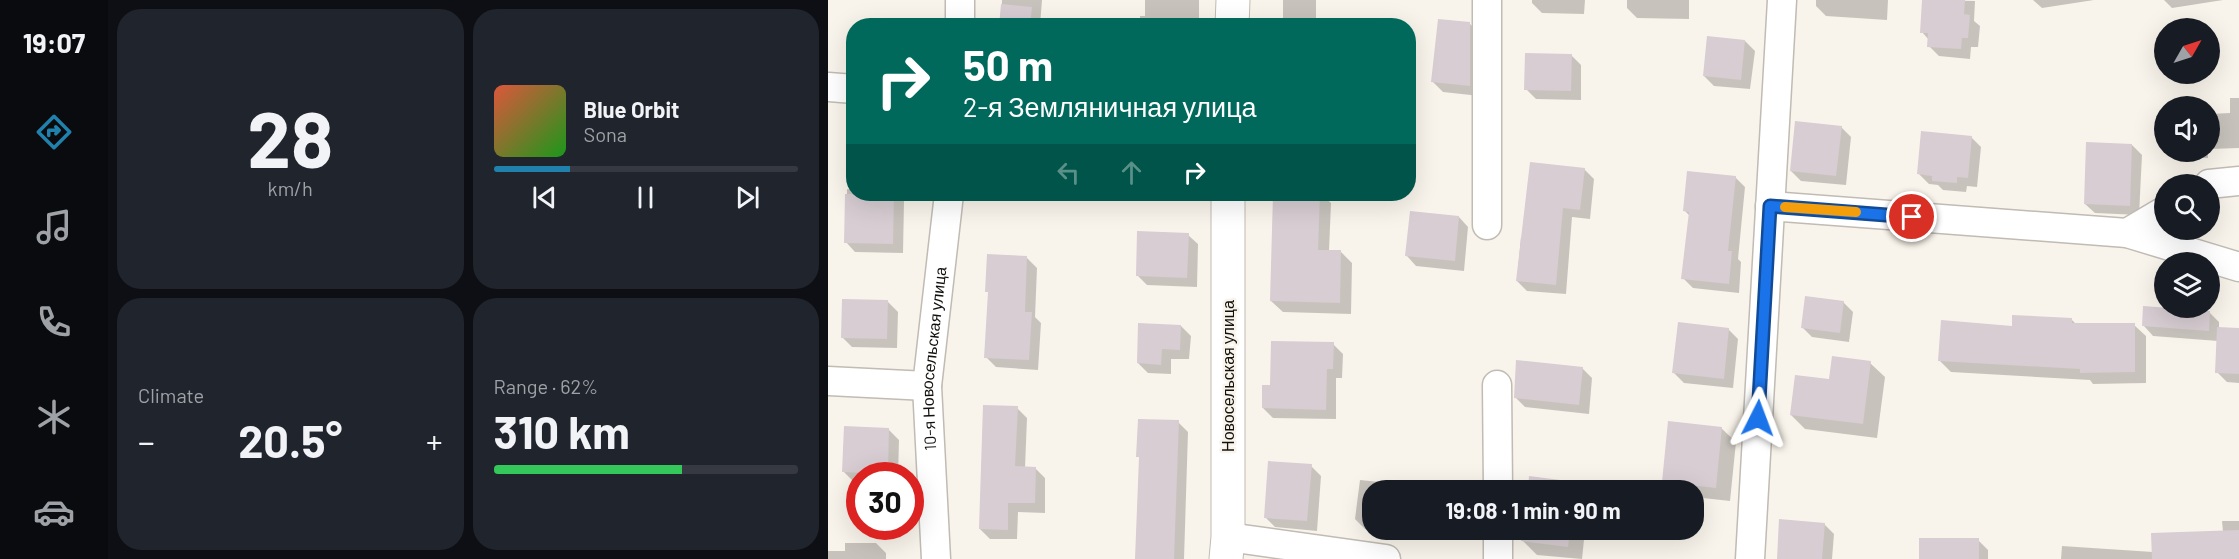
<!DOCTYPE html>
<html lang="en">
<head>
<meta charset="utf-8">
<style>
	:root { --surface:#171b24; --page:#20242c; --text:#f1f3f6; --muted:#9ea1a6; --line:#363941; --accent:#2181ad }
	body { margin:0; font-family:Barlow,sans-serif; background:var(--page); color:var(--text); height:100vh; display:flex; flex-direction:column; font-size:22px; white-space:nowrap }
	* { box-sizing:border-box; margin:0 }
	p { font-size:20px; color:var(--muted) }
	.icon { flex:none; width:33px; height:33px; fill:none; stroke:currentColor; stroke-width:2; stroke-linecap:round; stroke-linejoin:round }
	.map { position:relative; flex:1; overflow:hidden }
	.sheet { display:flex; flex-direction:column; gap:9px; padding:9px; background:#0d0f14; width:720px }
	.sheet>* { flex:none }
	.guide { position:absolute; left:18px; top:18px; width:570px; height:183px; border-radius:24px; box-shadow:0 6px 24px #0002; background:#00695c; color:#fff; overflow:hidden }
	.needle { width:39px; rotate:51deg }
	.tools { position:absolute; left:1326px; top:18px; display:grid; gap:12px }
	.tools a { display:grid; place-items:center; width:66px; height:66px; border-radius:50%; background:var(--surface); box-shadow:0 6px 24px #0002; font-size:30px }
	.speed { position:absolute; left:18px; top:462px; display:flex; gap:12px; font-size:30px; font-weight:700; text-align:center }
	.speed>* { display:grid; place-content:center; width:78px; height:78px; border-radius:50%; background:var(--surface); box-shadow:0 6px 24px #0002; line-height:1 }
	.speed .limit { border:9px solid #d22; background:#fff; color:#111 }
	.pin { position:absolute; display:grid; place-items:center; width:51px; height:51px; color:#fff; margin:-26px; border:3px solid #fff; border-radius:50%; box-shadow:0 2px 6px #0007 }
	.me { position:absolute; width:66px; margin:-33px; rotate:3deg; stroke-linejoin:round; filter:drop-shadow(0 0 4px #0008) }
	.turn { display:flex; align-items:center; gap:21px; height:126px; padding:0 18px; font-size:27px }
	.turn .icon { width:78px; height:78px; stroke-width:2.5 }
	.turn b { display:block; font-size:42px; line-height:51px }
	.lanes { display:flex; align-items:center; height:57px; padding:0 18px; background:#0003; justify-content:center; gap:30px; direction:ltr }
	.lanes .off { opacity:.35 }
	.big { font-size:45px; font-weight:700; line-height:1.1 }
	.sheet .tile { flex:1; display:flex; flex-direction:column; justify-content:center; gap:9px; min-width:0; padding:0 21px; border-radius:24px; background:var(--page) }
	.sheet .dial { align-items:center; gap:0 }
	.dial b { font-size:78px; line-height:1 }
	.song { display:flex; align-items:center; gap:18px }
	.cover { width:72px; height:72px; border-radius:9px; background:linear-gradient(135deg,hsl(10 70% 55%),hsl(120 70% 35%)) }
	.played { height:6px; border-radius:3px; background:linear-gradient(90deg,var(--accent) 25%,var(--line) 25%) }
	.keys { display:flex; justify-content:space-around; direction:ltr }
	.heat { display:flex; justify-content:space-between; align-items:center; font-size:33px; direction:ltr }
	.charge { height:9px; border-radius:4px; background:linear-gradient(90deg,#34c759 62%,var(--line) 0) }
	.sheet .tiles { flex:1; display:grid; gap:9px; grid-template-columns:repeat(2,1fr) }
	.trip { position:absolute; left:534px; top:480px; width:342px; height:60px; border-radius:24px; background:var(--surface); box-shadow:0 6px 24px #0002; font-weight:700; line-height:60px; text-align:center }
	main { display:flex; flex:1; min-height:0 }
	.dock { display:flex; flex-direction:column; width:108px; justify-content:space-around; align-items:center; background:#090b0e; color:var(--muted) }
	.dock .icon { width:42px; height:42px }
	.dock .on { color:var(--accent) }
	.dock b { font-size:27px; color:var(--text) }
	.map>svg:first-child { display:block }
</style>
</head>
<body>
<main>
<nav class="dock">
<b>19:07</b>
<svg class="icon on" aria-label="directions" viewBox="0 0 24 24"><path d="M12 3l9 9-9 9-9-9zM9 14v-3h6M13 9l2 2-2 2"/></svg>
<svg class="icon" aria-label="music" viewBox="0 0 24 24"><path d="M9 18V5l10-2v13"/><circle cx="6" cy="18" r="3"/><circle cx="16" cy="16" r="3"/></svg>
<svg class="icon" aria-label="phone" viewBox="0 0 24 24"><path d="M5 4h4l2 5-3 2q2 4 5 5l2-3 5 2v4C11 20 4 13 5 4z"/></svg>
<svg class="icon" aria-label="climate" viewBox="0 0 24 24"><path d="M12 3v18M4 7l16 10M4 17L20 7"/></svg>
<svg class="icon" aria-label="car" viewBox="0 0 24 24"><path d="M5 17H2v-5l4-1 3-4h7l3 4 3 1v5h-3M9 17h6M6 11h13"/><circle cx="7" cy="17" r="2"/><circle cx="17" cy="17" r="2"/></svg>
</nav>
<section class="sheet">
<div class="tiles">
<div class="tile dial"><b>28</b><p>km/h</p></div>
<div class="tile">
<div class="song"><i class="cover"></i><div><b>Blue Orbit</b><p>Sona</p></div></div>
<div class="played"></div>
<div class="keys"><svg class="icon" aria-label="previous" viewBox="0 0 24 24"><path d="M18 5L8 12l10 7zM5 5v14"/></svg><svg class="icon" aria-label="pause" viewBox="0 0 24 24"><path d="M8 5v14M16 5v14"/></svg><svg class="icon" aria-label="next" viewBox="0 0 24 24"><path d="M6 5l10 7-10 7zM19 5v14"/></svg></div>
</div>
<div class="tile"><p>Climate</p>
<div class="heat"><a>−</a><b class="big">20.5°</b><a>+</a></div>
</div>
<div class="tile"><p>Range · 62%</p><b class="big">310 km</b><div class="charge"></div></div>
</div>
</section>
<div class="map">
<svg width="1411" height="559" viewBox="0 0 1411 559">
	<rect width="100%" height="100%" fill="#f9f4eb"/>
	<g fill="#0003">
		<path d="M174 0H214L212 26H173Z"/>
		<path d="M317 0H371V26H312V16H317Z"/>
		<path d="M455 0H488V26H445V22H455Z"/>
		<path d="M704 0H757L756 14 714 13 704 3Z"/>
		<path d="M799 0H861V19L809 18 799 8Z"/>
		<path d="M988 0H1060L1059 20 998 16 988 6Z"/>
		<path d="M1096 0 1147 1 1146 21 1152 26 1150 47H1143L1142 59 1111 56 1101 46V40L1094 32Z"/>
		<path d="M1205 0H1266L1214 8Z"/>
		<path d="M1336 0H1395L1344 8Z"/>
		<path d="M28 24H73L75 26H28Z"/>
		<path d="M642 24 652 34V96L615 92 605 82Z"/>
		<path d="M917 41 927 51 922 89 886 86 876 76Z"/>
		<path d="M743 55 753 65V100L708 99 698 89Z"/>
		<path d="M1402 98H1411V148L1382 149V114L1402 113Z"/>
		<path d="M1013 127 1023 137 1018 185 973 181 963 171Z"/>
		<path d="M1143 137 1153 147 1149 187 1139 186 1138 192 1115 190 1110 185 1101 184 1091 174Z"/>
		<path d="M1304 145 1314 155 1311 215 1267 213 1257 204Z"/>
		<path d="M1339 152H1380V158H1346Z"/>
		<path d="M756 169 766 179 762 219 744 217 738 294 699 291 689 281 693 237H696Z"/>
		<path d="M907 177 917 187 910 259 913 262 911 293 865 288 855 278 862 216 857 211Z"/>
		<path d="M19 189 26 190V194H69L76 201 75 253 27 252 18 242Z"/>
		<path d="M212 194H258L257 197 215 196Z"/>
		<path d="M317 194H367V196Z"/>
		<path d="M447 194H493L503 203 501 251 513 252 524 263 523 314 455 312 443 301Z"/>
		<path d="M631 217 640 227 636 271 588 266 579 256Z"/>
		<path d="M360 235 370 244 369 287 319 285 309 275Z"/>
		<path d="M199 258 209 268 207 317 213 323 210 370 168 367 158 357 162 294 159 291Z"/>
		<path d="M60 302 70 312 69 348 24 347 14 337Z"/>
		<path d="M1015 302 1025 312 1021 342 984 337 974 327Z"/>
		<path d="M1381 312 1391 322V329H1411V383L1399 382 1389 372 1390 341 1325 336 1316 326Z"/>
		<path d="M1243 319 1249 325H1306L1318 336V383L1265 384 1262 380 1123 372 1111 360 1185 327Z"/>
		<path d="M353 326 363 336 361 359H343V374L320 373 310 363Z"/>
		<path d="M900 329 910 339 905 388 856 383 846 373Z"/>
		<path d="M505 344 515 354 514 378H508V419L445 418 435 408 444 386Z"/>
		<path d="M1042 363 1057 377 1049 438 977 429 963 415 1003 381Z"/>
		<path d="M754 368 764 378 761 414 697 407 687 397Z"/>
		<path d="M189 408 199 418 197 468H207L217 478V513L190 512 189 539H162L152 529Z"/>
		<path d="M350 422 360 432 356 559H308L313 459 310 456Z"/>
		<path d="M893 428 908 442 902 501 866 497V490H844L835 482Z"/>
		<path d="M61 430 71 440 70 476H32V482H26L16 472Z"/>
		<path d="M483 466 493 476 489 531 447 527 437 517Z"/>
		<path d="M703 478 747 483 755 490H701Z"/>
		<path d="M532 480 591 486 595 490H544V530H597L596 536 537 529 527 519Z"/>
		<path d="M1394 521H1411V559H1233L1234 546 1325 552 1395 532Z"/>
		<path d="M996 524 1006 534 1004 559H950Z"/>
		<path d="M696 530H757L754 559 709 555 695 541Z"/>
		<path d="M1150 540 1160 550V559H1093Z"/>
		<path d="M17 543H48L58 553V559H0V551H17Z"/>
	</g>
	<g fill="#d7cdd2">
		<path d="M1094 0H1137L1136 14 1142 15 1140 38H1134L1133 49 1099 47 1100 33H1092Z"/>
		<path d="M173 4 204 7 202 26H171Z"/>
		<path d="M610 19 642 22V86L603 82Z"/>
		<path d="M879 36 917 40 913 80 875 76Z"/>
		<path d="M697 53 744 54 743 91 696 90Z"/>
		<path d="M967 121 1014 126 1008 176 962 171Z"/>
		<path d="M1093 131 1144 136 1140 178 1129 177V183L1104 181V176L1089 174Z"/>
		<path d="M1258 142 1304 144 1302 206 1256 204Z"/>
		<path d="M702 162 757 168 752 210 735 208 728 285 688 281Z"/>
		<path d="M859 171 908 176 900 251H904L901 284 853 279 861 212 855 211Z"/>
		<path d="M17 194H66L65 244 16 243Z"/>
		<path d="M445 194H492L490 250H513L512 303 442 301Z"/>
		<path d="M582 211 631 216 627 261 577 256Z"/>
		<path d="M309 231 361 233 359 278 308 276Z"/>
		<path d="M159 254 199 256 197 312H204L201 360 156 358 160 292H157Z"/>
		<path d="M977 296 1016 301 1012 333 973 328Z"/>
		<path d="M14 299 60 300 59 339 13 338Z"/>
		<path d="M1315 306 1382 311 1381 331 1314 326Z"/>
		<path d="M1184 315 1244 318V323H1307V372L1252 373V369L1110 361 1113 320 1184 326Z"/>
		<path d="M850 322 901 328 896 379 844 373Z"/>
		<path d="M310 323 353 325 352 350 334 349 333 365 309 363Z"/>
		<path d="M1389 327 1411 328V374L1387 373Z"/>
		<path d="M443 341 506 342 505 369H499L498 410 434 408V385H442Z"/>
		<path d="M1004 356 1043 361 1035 424 962 415 967 375 1001 379Z"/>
		<path d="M688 360 755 367 751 405 686 398Z"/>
		<path d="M155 405 190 406 187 466 208 467 207 503H180V530L151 529Z"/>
		<path d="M310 419 351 420 346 559H307L311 457H308Z"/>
		<path d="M840 421 894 427 888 488 834 482Z"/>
		<path d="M16 426 61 428 60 474 14 472Z"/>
		<path d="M440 461 484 464 479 521 436 518Z"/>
		<path d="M701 476 748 482 747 490H700Z"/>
		<path d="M951 519 997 523 994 559H949Z"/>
		<path d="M695 530H742L740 547 693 541Z"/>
		<path d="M1411 530V559H1324L1323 533Z"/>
		<rect x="1091" y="538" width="60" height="21"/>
	</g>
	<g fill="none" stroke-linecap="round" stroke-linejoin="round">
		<g stroke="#c0bbb3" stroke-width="31">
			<g id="street">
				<path d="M132 0V26"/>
				<path d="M0 87 26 89"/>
				<path d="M1381 184 1411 181"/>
				<path d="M942 206 1299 233 1411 267"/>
				<path d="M659 225V0"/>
				<path d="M1299 233 1336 211"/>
				<path d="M0 381 99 386"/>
				<path d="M669 385 670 490"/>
				<path d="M670 530V559"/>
				<path d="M400 537 558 559"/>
				<path id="s1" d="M108 559 99 386 121 194"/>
				<path d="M922 559 954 0"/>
			</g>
		</g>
		<g stroke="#c0bbb3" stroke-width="35">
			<g id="secondary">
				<path d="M404 26 405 0"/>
				<path d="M398 559 400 537V194"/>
			</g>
		</g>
		<use href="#street" stroke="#fff" stroke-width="28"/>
		<use href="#secondary" stroke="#fff" stroke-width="33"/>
	</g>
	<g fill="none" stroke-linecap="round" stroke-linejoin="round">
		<g stroke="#114b97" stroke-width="15">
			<path id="route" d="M930 418 942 206 1084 217"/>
		</g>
		<use href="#route" stroke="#1a73e8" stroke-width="10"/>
		<path stroke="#f59e0b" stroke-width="10" d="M957 207 1028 212"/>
	</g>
	<g text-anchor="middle" stroke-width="5" stroke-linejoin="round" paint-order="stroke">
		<g font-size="16" fill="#11100d" stroke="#f9f4eb">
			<text dy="6" stroke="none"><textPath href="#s1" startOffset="201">10-я Новосельская улица</textPath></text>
			<text transform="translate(400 376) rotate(-90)" y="6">Новосельская улица</text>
		</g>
	</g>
</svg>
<div class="tools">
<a><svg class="needle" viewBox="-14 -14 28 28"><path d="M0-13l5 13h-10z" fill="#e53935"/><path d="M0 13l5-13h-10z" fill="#9ea1a6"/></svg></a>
<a><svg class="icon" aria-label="sound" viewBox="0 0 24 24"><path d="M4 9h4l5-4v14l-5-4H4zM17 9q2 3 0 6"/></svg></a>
<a><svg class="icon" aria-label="search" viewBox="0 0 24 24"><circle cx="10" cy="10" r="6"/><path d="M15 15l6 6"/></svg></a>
<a><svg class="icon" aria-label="layers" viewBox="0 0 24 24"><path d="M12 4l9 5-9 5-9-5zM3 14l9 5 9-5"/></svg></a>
</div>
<div class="speed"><div class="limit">30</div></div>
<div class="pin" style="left:1084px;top:217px;background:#d93025"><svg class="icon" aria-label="arrive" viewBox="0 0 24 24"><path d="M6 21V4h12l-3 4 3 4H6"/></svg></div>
<svg class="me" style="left:930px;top:418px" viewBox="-20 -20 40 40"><path d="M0-17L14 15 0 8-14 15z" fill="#1a73e8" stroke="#fff" stroke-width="4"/></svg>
<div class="trip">19:08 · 1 min · 90 m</div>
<div class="guide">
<div class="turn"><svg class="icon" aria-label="right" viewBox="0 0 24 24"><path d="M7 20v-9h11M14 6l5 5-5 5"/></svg><div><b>50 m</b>2-я Земляничная улица</div></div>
<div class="lanes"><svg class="icon off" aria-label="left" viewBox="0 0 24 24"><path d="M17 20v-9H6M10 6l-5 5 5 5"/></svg><svg class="icon off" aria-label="ahead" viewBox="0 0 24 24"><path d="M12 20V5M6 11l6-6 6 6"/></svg><svg class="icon" aria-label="right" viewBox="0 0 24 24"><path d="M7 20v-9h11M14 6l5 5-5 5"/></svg></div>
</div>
</div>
</main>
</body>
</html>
